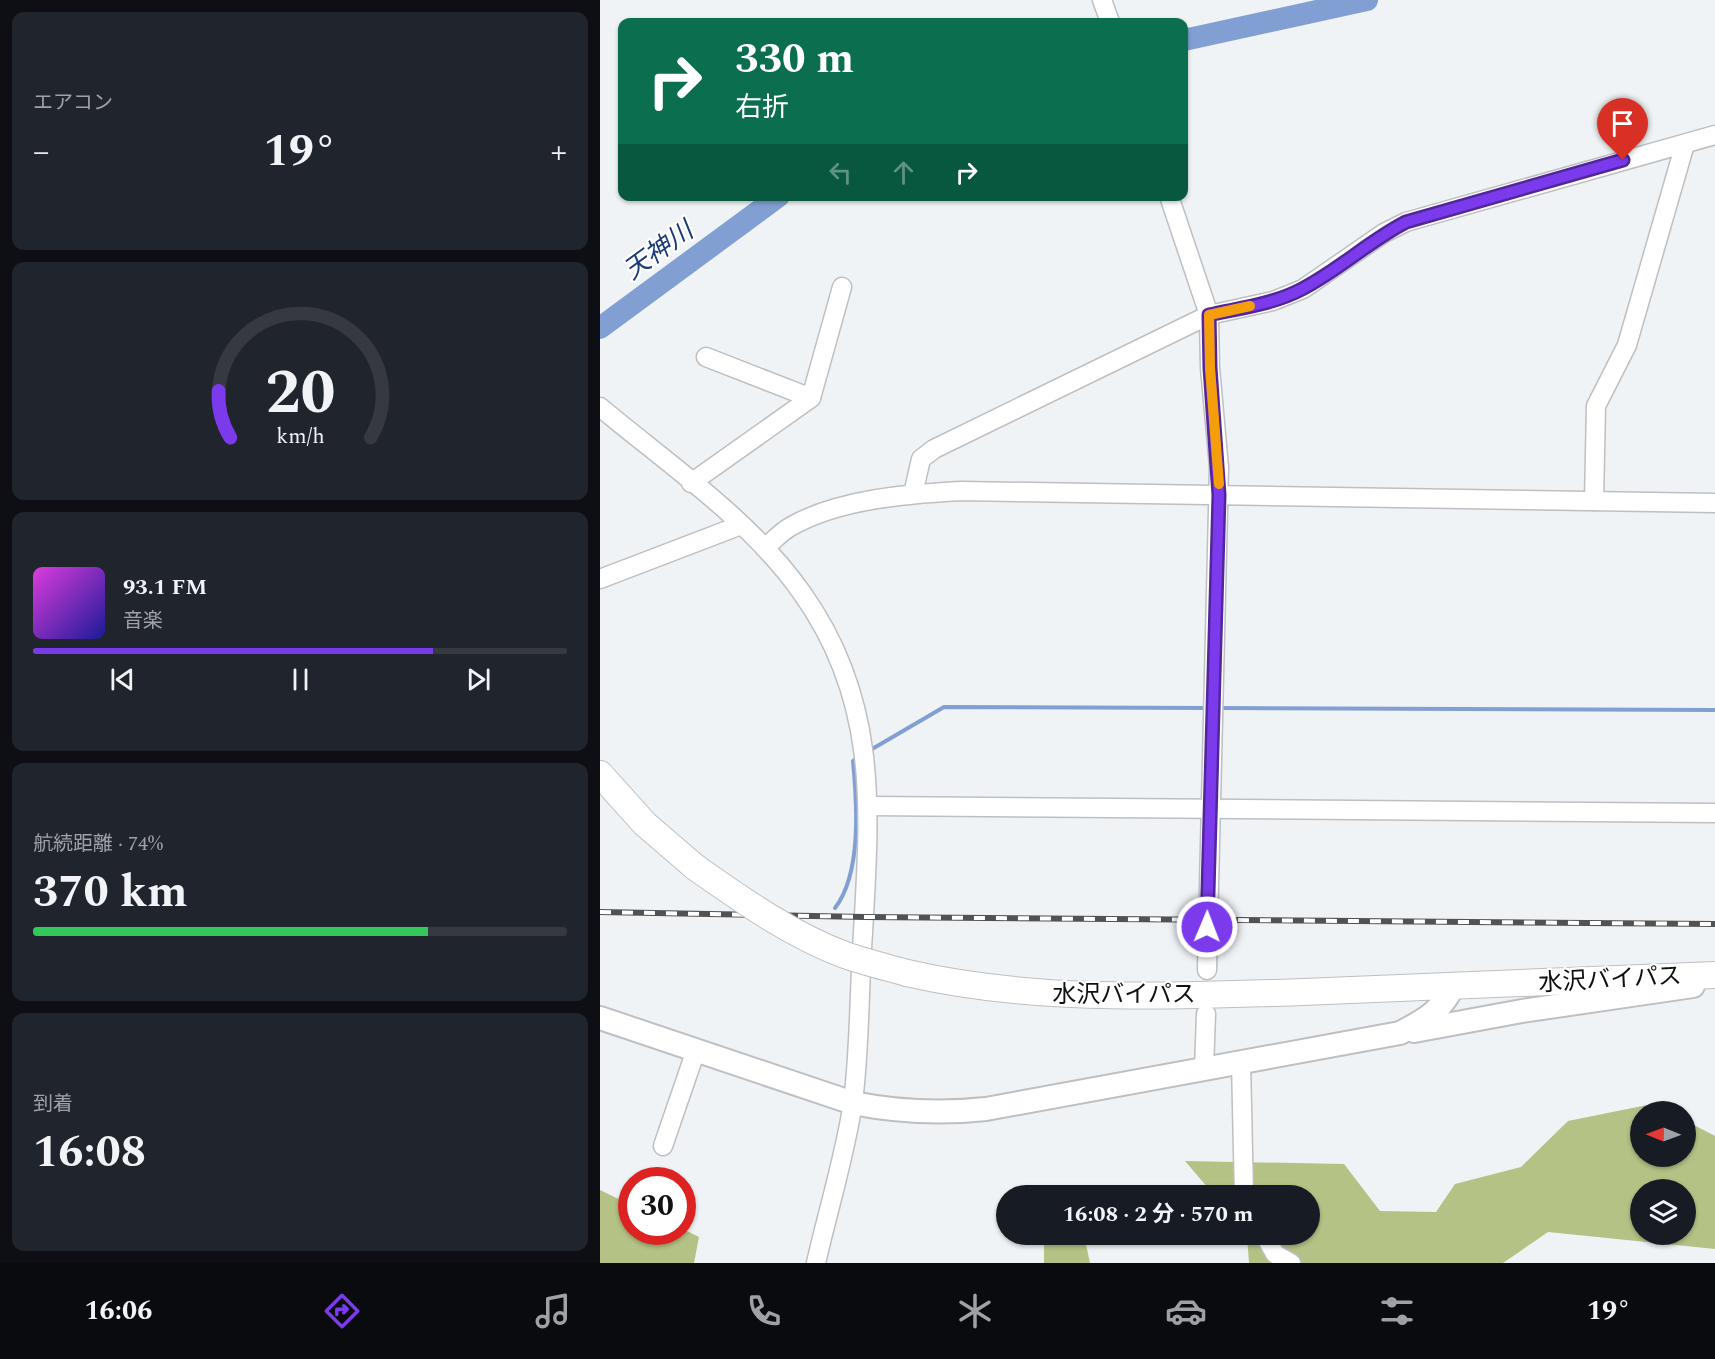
<!DOCTYPE html>
<html lang="ja">
<head>
<meta charset="utf-8">
<style>
	:root { --surface:#171b24; --page:#20242c; --text:#f1f3f6; --muted:#9ea1a6; --line:#363941; --accent:#7c3aed }
	body { margin:0; font-family:Spectral,"Noto Sans JP",serif; background:var(--page); color:var(--text); height:100vh; display:flex; flex-direction:column; font-size:22px; white-space:nowrap }
	* { box-sizing:border-box; margin:0 }
	p { font-size:20px; color:var(--muted) }
	.icon { flex:none; width:33px; height:33px; fill:none; stroke:currentColor; stroke-width:2; stroke-linecap:round; stroke-linejoin:round }
	.map { position:relative; flex:1; overflow:hidden }
	.details { display:flex; flex-direction:column; gap:12px; padding:12px; background:#0d0f14; width:600px }
	.details>* { flex:none }
	.top-card { position:absolute; left:18px; top:18px; width:570px; height:183px; border-radius:12px; box-shadow:0 2px 4px #0004; background:#0b6e4f; color:#fff; overflow:hidden }
	.needle { width:39px; rotate:271deg }
	.controls { position:absolute; left:1030px; top:1101px; display:grid; gap:12px }
	.controls a { display:grid; place-items:center; width:66px; height:66px; border-radius:50%; background:var(--surface); box-shadow:0 2px 4px #0004; font-size:30px }
	.speed { position:absolute; left:18px; top:1167px; display:flex; gap:12px; font-size:30px; font-weight:700; text-align:center }
	.speed>* { display:grid; place-content:center; width:78px; height:78px; border-radius:50%; background:var(--surface); box-shadow:0 2px 4px #0004; line-height:1 }
	.speed .limit { border:9px solid #d22; background:#fff; color:#111 }
	.pin { position:absolute; display:grid; place-items:center; width:51px; height:51px; color:#fff; margin:-62px -26px; border-radius:50% 50% 50% 0; rotate:-45deg; box-shadow:0 0 6px #0007 }
	.pin .icon { rotate:45deg }
	.me { position:absolute; width:66px; margin:-33px; rotate:1deg; stroke-linejoin:round; filter:drop-shadow(0 0 4px #0008) }
	.turn { display:flex; align-items:center; gap:21px; height:126px; padding:0 18px; font-size:27px }
	.turn .icon { width:78px; height:78px; stroke-width:2.5 }
	.turn b { display:block; font-size:42px; line-height:51px }
	.lanes { display:flex; align-items:center; height:57px; padding:0 18px; background:#0003; justify-content:center; gap:30px; direction:ltr }
	.lanes .off { opacity:.35 }
	.big { font-size:45px; font-weight:700; line-height:1.1 }
	.details .tile { flex:1; display:flex; flex-direction:column; justify-content:center; gap:9px; min-width:0; padding:0 21px; border-radius:12px; background:var(--page) }
	.details .dial { align-items:center; gap:0 }
	.dial svg { height:156px; overflow:visible; fill:none; stroke:var(--line); stroke-width:7; stroke-linecap:round; text-anchor:middle }
	.dial text { fill:var(--text); stroke:none }
	.song { display:flex; align-items:center; gap:18px }
	.cover { width:72px; height:72px; border-radius:9px; background:linear-gradient(135deg,hsl(300 70% 55%),hsl(240 70% 35%)) }
	.played { height:6px; border-radius:3px; background:linear-gradient(90deg,var(--accent) 75%,var(--line) 75%) }
	.keys { display:flex; justify-content:space-around; direction:ltr }
	.heat { display:flex; justify-content:space-between; align-items:center; font-size:33px; direction:ltr }
	.charge { height:9px; border-radius:4px; background:linear-gradient(90deg,#34c759 74%,var(--line) 0) }
	.trip { position:absolute; left:396px; top:1185px; width:324px; height:60px; border-radius:30px; background:var(--surface); box-shadow:0 2px 4px #0004; font-weight:700; line-height:60px; text-align:center }
	.menu { display:flex; height:96px; justify-content:space-around; align-items:center; background:#090b0e; color:var(--muted) }
	.menu .icon { width:42px; height:42px }
	.menu .active { color:var(--accent) }
	.menu b { font-size:27px; color:var(--text) }
	main { display:flex; flex:1; min-height:0 }
	.map>svg:first-child { display:block }
</style>
</head>
<body>
<main>
<section class="details">
<div class="tile"><p>エアコン</p>
<div class="heat"><a>−</a><b class="big">19°</b><a>+</a></div>
</div>
<div class="tile dial"><svg viewBox="0 0 100 80">
<path d="M14 69A42 42 0 1 1 86 69"/>
<path d="M14 69A42 42 0 0 1 8 45" stroke="#7c3aed"/>
<text x="50" y="56" font-size="32" font-weight="700">20</text>
<text x="50" y="72" font-size="11">km/h</text>
</svg></div>
<div class="tile">
<div class="song"><i class="cover"></i><div><b>93.1 FM</b><p>音楽</p></div></div>
<div class="played"></div>
<div class="keys"><svg class="icon" aria-label="previous" viewBox="0 0 24 24"><path d="M18 5L8 12l10 7zM5 5v14"/></svg><svg class="icon" aria-label="pause" viewBox="0 0 24 24"><path d="M8 5v14M16 5v14"/></svg><svg class="icon" aria-label="next" viewBox="0 0 24 24"><path d="M6 5l10 7-10 7zM19 5v14"/></svg></div>
</div>
<div class="tile"><p>航続距離 · 74%</p><b class="big">370 km</b><div class="charge"></div></div>
<div class="tile"><p>到着</p><b class="big">16:08</b></div>
</section>
<div class="map">
<svg width="1115" height="1263" viewBox="0 0 1115 1263">
	<rect width="100%" height="100%" fill="#f0f3f5"/>
	<g fill="#b4c285" fill-rule="evenodd">
		<path d="M1052 1104 1067 1111 1041 1112V1156H1086V1121L1115 1136V1249L948 1232 903 1263H649L647 1235 710 1234V1196L614 1195 585 1161 744 1164 780 1211 836 1212 855 1184 921 1167 968 1121ZM1041 1190H1086V1234H1041Z"/>
		<path d="M0 1190 31 1205 32 1232 83 1229 99 1237 94 1263H0Z"/>
		<path d="M444 1235H484L490 1263H444Z"/>
	</g>
	<g fill="none" stroke-linecap="round" stroke-linejoin="round">
		<g stroke="#829fd3" stroke-width="4">
			<path d="M618 708 1115 710"/>
			<path d="M267 752 344 707 608 708"/>
			<path d="M235 908C262 873 257 803 253 761L258 757"/>
		</g>
		<g stroke="#829fd3" stroke-width="22">
			<path d="M584 40 767 0"/>
			<path d="M0 328 179 196"/>
		</g>
		<g stroke="#bdbfc2" stroke-width="21">
			<g id="minor">
				<path d="M502 0 510 22"/>
				<path d="M569 196 609 315 610 368 619 467 607 970"/>
				<path d="M106 357 211 398"/>
				<path d="M0 407C68 464 151 520 202 593 279 701 270 809 263 933 259 989 260 1047 253 1102 245 1156 228 1210 216 1263"/>
				<path d="M91 483 211 398 242 287"/>
				<path d="M313 494 321 459 334 449 609 315 673 301 703 289 784 233 806 222 1115 135"/>
				<path d="M994 501 996 406 1027 345 1085 144"/>
				<path d="M165 548C173 541 181 532 190 527 238 499 307 494 361 491L1115 503"/>
				<path d="M0 579 141 525"/>
				<path d="M269 806 1115 813"/>
				<path d="M641 1062 644 1196"/>
				<path d="M604 1069 606 1014"/>
				<path d="M63 1146 96 1050"/>
				<path d="M664 1234 675 1254 691 1263"/>
			</g>
		</g>
		<g stroke="#bdbfc2" stroke-width="26">
			<g id="major">
				<path d="M0 1018 253 1103C298 1112 340 1114 386 1109L800 1033C823 1021 842 1011 853 986"/>
				<path d="M814 1031 922 1011 1093 986"/>
			</g>
		</g>
		<g stroke="#bdbfc2" stroke-width="28">
			<g id="highway">
				<path d="M0 774 45 824 95 867"/>
				<path d="M307 973C437 1003 571 996 703 992 841 987 978 981 1115 975"/>
			</g>
		</g>
		<use href="#minor" stroke="#fff" stroke-width="18"/>
		<use href="#major" stroke="#fff" stroke-width="22"/>
		<use href="#highway" stroke="#fff" stroke-width="26"/>
		<g stroke="#515253" stroke-width="6">
			<path id="rail" d="M0 912 264 917 1115 924"/>
		</g>
		<use href="#rail" stroke="#fff" stroke-width="4" stroke-dasharray="11" stroke-linecap="butt"/>
		<g stroke="#bdbfc2" stroke-width="28" stroke-linecap="butt">
			<path id="highway-bridge" d="M95 867C142 900 191 935 245 955 265 962 286 967 307 973"/>
		</g>
		<use href="#highway-bridge" stroke="#fff" stroke-width="26"/>
	</g>
	<g fill="none" stroke-linecap="round" stroke-linejoin="round">
		<g stroke="#51269a" stroke-width="15">
			<path id="route" d="M607 927 619 495 610 368 609 315C640 308 674 304 702 289 739 270 769 241 806 222L1023 160"/>
		</g>
		<use href="#route" stroke="#7c3aed" stroke-width="10"/>
		<path stroke="#f59e0b" stroke-width="10" d="M619 484 610 368 609 315 650 306"/>
	</g>
	<g text-anchor="middle" stroke-width="4.5" stroke-linejoin="round" paint-order="stroke">
		<g font-size="24" fill="#0f1010" stroke="#fff">
			<text transform="translate(1010 979) rotate(-3)" y="8">水沢バイパス</text>
			<text x="524" y="1002">水沢バイパス</text>
		</g>
		<g font-size="26" font-style="italic" fill="#1b3a79" stroke="#fff">
			<text transform="translate(58 250) rotate(-36)" y="9">天神川</text>
		</g>
	</g>
</svg>
<div class="controls">
<a><svg class="needle" viewBox="-14 -14 28 28"><path d="M0-13l5 13h-10z" fill="#e53935"/><path d="M0 13l5-13h-10z" fill="#9ea1a6"/></svg></a>
<a><svg class="icon" aria-label="layers" viewBox="0 0 24 24"><path d="M12 4l9 5-9 5-9-5zM3 14l9 5 9-5"/></svg></a>
</div>
<div class="speed"><div class="limit">30</div></div>
<div class="pin" style="left:1023px;top:160px;background:#d93025"><svg class="icon" aria-label="arrive" viewBox="0 0 24 24"><path d="M6 21V4h12l-3 4 3 4H6"/></svg></div>
<svg class="me" style="left:607px;top:927px" viewBox="-20 -20 40 40"><circle r="17" fill="#7c3aed" stroke="#fff" stroke-width="3"/><path d="M0-11L8 9 0 5-8 9z" fill="#fff"/></svg>
<div class="trip">16:08 · 2 分 · 570 m</div>
<div class="top-card">
<div class="turn"><svg class="icon" aria-label="right" viewBox="0 0 24 24"><path d="M7 20v-9h11M14 6l5 5-5 5"/></svg><div><b>330 m</b>右折</div></div>
<div class="lanes"><svg class="icon off" aria-label="left" viewBox="0 0 24 24"><path d="M17 20v-9H6M10 6l-5 5 5 5"/></svg><svg class="icon off" aria-label="ahead" viewBox="0 0 24 24"><path d="M12 20V5M6 11l6-6 6 6"/></svg><svg class="icon" aria-label="right" viewBox="0 0 24 24"><path d="M7 20v-9h11M14 6l5 5-5 5"/></svg></div>
</div>
</div>
</main>
<nav class="menu">
<b>16:06</b>
<svg class="icon active" aria-label="directions" viewBox="0 0 24 24"><path d="M12 3l9 9-9 9-9-9zM9 14v-3h6M13 9l2 2-2 2"/></svg>
<svg class="icon" aria-label="music" viewBox="0 0 24 24"><path d="M9 18V5l10-2v13"/><circle cx="6" cy="18" r="3"/><circle cx="16" cy="16" r="3"/></svg>
<svg class="icon" aria-label="phone" viewBox="0 0 24 24"><path d="M5 4h4l2 5-3 2q2 4 5 5l2-3 5 2v4C11 20 4 13 5 4z"/></svg>
<svg class="icon" aria-label="climate" viewBox="0 0 24 24"><path d="M12 3v18M4 7l16 10M4 17L20 7"/></svg>
<svg class="icon" aria-label="car" viewBox="0 0 24 24"><path d="M5 17H2v-5l4-1 3-4h7l3 4 3 1v5h-3M9 17h6M6 11h13"/><circle cx="7" cy="17" r="2"/><circle cx="17" cy="17" r="2"/></svg>
<svg class="icon" aria-label="filters" viewBox="0 0 24 24"><path d="M4 7h16M4 17h16"/><circle cx="9" cy="7" r="2"/><circle cx="15" cy="17" r="2"/></svg>
<b>19°</b>
</nav>
</body>
</html>
